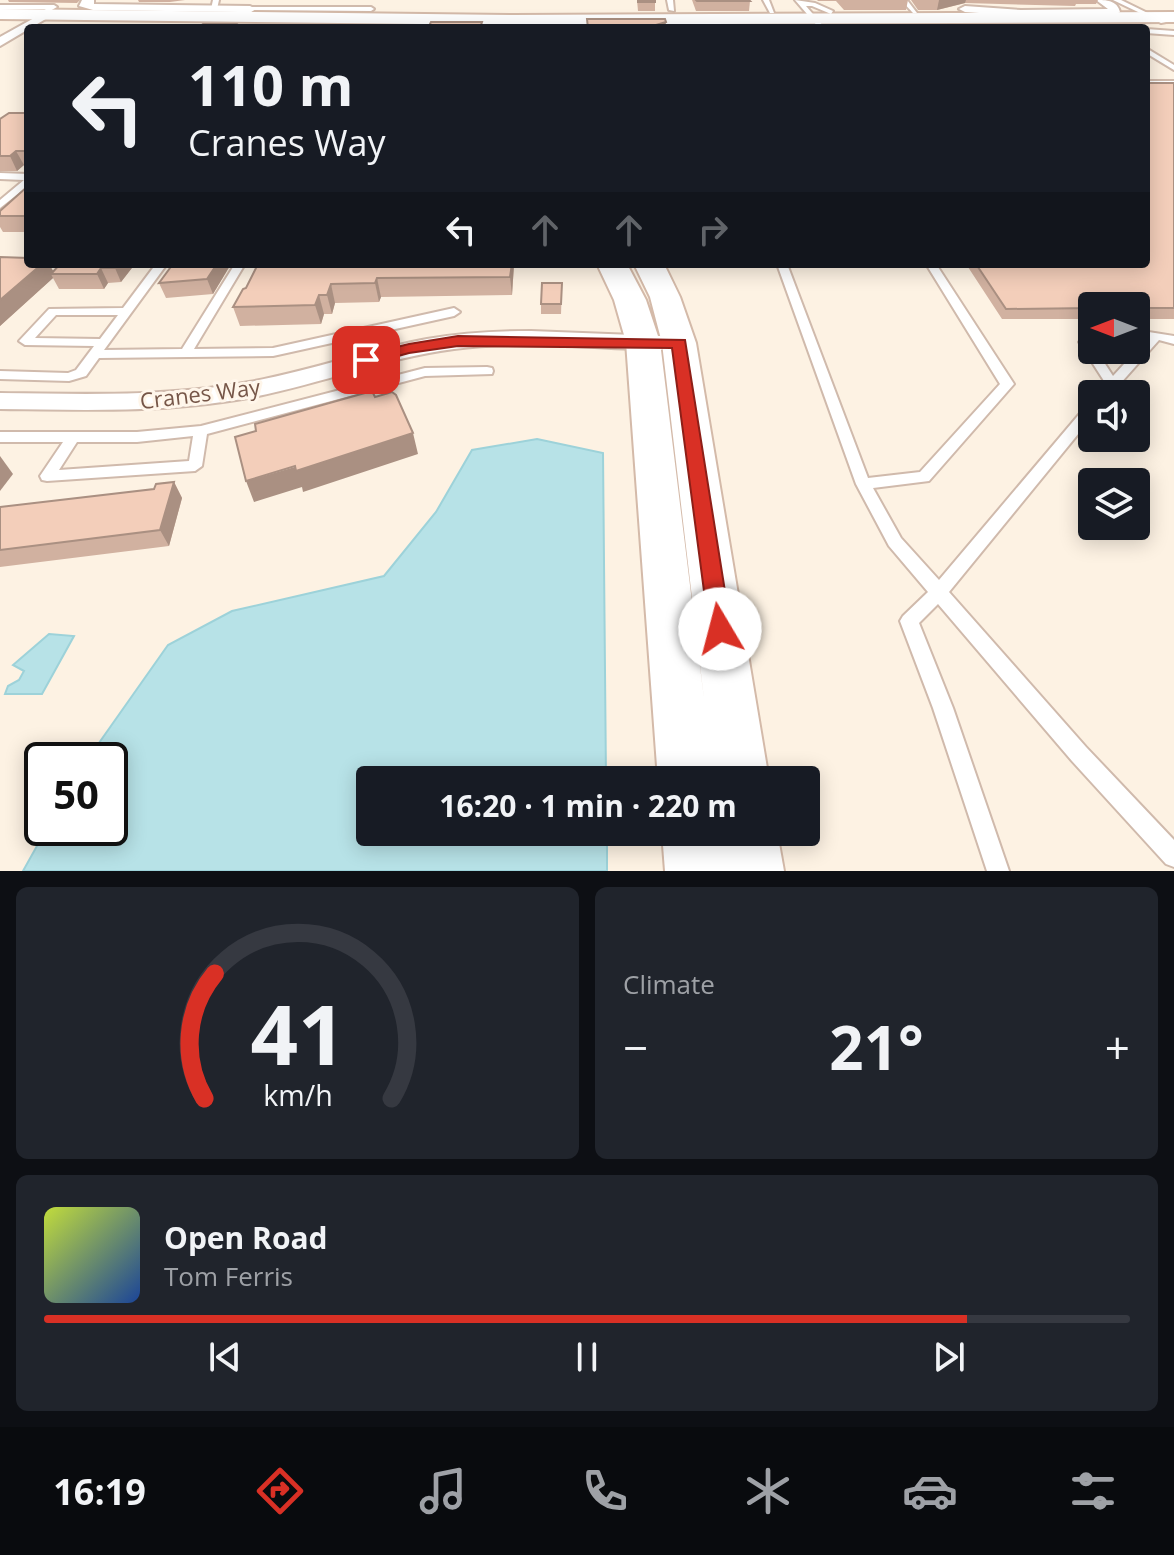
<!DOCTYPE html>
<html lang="en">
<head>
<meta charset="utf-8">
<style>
	:root { --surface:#171b24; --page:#20242c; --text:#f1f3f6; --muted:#9ea1a6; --line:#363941; --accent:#d93025 }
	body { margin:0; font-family:"Open Sans",sans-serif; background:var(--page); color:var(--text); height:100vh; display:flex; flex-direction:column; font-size:30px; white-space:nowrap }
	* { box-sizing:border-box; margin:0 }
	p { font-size:26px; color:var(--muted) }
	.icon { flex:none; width:44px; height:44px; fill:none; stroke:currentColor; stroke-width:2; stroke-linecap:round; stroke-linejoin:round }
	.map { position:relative; height:871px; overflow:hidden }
	.side { display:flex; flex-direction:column; gap:16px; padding:16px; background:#0d0f14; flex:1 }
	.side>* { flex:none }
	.top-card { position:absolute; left:24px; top:24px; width:1126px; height:244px; border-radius:8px; box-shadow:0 4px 20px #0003; background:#171b24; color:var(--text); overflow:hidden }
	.needle { width:52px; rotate:270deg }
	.buttons { position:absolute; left:1078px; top:292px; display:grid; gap:16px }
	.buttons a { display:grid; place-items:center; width:72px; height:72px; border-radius:8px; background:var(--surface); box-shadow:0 4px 20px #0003; font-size:40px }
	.speed { position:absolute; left:24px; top:742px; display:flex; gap:16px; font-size:40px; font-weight:700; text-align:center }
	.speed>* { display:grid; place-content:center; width:104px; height:104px; border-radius:50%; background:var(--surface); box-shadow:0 4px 20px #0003; line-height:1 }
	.speed .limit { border:4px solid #111; border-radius:12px; background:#fff; color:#111 }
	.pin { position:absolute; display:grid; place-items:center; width:68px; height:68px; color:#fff; margin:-34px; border-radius:16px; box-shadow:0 4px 12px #0006 }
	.me { position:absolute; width:88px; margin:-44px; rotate:352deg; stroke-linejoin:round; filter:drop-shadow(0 0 6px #0008) }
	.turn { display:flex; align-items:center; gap:28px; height:168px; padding:0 32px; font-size:36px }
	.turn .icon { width:104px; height:104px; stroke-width:2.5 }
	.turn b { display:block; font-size:56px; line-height:68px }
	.lanes { display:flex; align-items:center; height:76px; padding:0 32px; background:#0003; justify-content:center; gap:40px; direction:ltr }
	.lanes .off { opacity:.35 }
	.big { font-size:60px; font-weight:700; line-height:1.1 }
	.side .widget { flex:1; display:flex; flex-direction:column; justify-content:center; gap:12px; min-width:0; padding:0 28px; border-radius:12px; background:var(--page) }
	.side .dial { align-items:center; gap:0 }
	.dial svg { height:208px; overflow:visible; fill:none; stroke:var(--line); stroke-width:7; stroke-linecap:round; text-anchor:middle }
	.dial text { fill:var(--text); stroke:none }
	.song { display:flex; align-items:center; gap:24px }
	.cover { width:96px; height:96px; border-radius:12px; background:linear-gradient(135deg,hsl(70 70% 55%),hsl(220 70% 35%)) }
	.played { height:8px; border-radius:4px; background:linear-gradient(90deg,var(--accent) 85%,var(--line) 85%) }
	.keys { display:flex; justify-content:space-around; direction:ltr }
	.heat { display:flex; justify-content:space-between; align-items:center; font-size:44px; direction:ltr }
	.side .tiles { flex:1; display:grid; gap:16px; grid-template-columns:1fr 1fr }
	.widget:last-child { grid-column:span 2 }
	.trip { position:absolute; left:356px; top:766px; width:464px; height:80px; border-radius:8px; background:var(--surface); box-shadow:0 4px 20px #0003; font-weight:700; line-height:80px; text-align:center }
	.tab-bar { display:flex; height:128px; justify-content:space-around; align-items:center; background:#090b0e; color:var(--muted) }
	.tab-bar .icon { width:56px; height:56px }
	.tab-bar .active { color:var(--accent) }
	.tab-bar b { font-size:36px; color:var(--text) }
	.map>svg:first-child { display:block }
</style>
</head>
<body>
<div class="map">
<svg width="1174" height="871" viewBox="0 0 1174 871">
	<rect width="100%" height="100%" fill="#fdf2e3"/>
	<g fill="#b7e2e7" stroke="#9dd2d9" stroke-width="2">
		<path d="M537 439 603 453 606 780H370V832H607V871H23L47 828H110V760H87L168 645 232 611 384 576 436 512 472 450Z"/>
		<path d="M49 634 74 636 42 694H5L8 686 19 680 24 671 13 665Z"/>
	</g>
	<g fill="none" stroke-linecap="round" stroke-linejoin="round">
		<g stroke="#d0baac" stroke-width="4">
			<g id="lane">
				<path d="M213 0H219L217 9 214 11 211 9Z"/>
				<path d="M667 0H673L674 11 669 10Z"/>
				<path d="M763 0H769L774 13H770Z"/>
				<path d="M795 0 815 3 833 11 831 14 812 6H806L825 28H819Z"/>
				<path d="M901 0H907L917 13H913Z"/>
				<path d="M1113 0H1121L1166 22 1161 23Z"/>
				<path d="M0 5H54L57 7 41 16 39 13 46 9H0Z"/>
				<path d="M250 7H371L374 9 371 11 248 10Z"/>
				<path d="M1146 29 1174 31V35L1146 33Z"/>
				<path d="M1146 48 1174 65V70L1146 53Z"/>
				<rect x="1146" y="81" width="28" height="4"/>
				<path d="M0 173 28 174V186L0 208V200L24 180 0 179Z"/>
				<path d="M156 264H167L104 350 182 349 235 264H245L194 349 273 348 454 308 460 312 454 316 273 356 99 358 86 376 69 381 0 379V371L68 373 76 370 94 346 25 345 19 341 49 309 123 308ZM56 315H118L100 339 35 338Z"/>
				<path d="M777 264H787L868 478 920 472 1000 384 926 264H936L1014 384 929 481 873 488 901 538 939 580 1087 405 1092 404V417L949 592 1086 747 1174 840V867L1166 864 1072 761 938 604 919 623 953 708 1009 871H987L933 708 900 621 903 616 928 592 889 546 856 484Z"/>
				<path d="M1136 330 1174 336V344L1159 340 1111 394H1097L1106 384 1079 342 1092 332V350H1096L1113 376 1147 339 1136 338Z"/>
				<path d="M487 367 492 368 493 371 492 374 425 376 207 434 202 466 195 471 47 481 42 480 40 476 63 442H0V432H137L201 426 425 368ZM193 436 189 461 59 470 77 442H137Z"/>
			</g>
		</g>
		<g stroke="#d0baac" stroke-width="4">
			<g id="street">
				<path d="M82 0H94V4L250 6 256 9 240 19 234 16 238 12 93 10 79 6Z"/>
				<path d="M1096 0C1106 0 1117 0 1120 12L1114 15 1021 16 965 12 959 9 965 6 1021 10 1108 9Z"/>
				<path d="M45 12 51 15 49 17 0 46V37Z"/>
				<path d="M531 331 660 336 668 338 671 343 668 348 660 350C592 348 522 340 454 349 384 358 318 385 248 398 166 413 83 410 0 409V393C83 394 167 397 249 382 310 371 367 350 427 339 462 333 496 331 531 331Z"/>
			</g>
		</g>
		<g stroke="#d4baa9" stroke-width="4">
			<g id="secondary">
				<path d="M0 9 513 15 1174 12V22L513 25 0 19Z"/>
				<path d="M597 264H627L646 300 660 342 704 699 662 343 650 297 634 264H664L680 297 696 343 769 780H658L626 342 614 300Z"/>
				<path d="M662 832H777L784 871H665Z"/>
			</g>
		</g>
		<use href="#lane" fill="#fff" fill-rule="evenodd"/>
		<use href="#street" fill="#fff" fill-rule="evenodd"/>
		<use href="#secondary" fill="#fff" fill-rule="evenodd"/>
	</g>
	<g fill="#d1b1a0">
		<path d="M8 0H80L77 3 9 2Z"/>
		<path d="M138 0H185L170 2H139Z"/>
		<path d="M637 0H655V11H638Z"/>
		<path d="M692 0H749L750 1 749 11H696Z"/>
		<path d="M817 0H908L906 10H844L836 1H818Z"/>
		<path d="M911 0H1098L1096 4H1076L1075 6 965 3 937 10H918Z"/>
		<path d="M1174 83V319H1136V306H1092V319H1002L966 264H1146Z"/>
		<path d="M28 113V166L24 165 17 171H0V119Z"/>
		<path d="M28 186V232H3L0 227V211Z"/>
		<path d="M0 257 49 264 53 272 135 264 121 282 108 283 104 289H59L53 278 0 326Z"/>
		<path d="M173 264H231L213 294 166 298 159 283Z"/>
		<path d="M514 264 512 295 381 297 379 302 335 303 332 314H324L321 324 240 326 233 307 246 288Z"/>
		<path d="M562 283 561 314H541V304Z"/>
		<path d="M174 482 182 498 169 546 0 567V508L154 489Z"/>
	</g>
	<g fill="#aa9082">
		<path d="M939 0H966L965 3 937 10Z"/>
		<path d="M666 22 665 28H646Z"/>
		<path d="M16 151 24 165 17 171 10 156Z"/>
		<path d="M42 264H49L55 274H51L53 278 0 326V300Z"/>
		<path d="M117 264H135L121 282 115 268Z"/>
		<path d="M217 264H231L213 294 207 279Z"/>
		<path d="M512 264H514L512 295 510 277Z"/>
		<path d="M101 268 108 283 104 289 97 274Z"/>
		<path d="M377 278 381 297 379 302 375 283Z"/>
		<path d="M331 284 335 303 332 314 327 295Z"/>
		<path d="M319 295 324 314 321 324 315 305Z"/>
		<path d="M413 433 418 454 303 492 302 487 254 502 246 481Z"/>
		<path d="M0 456 13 474 0 491Z"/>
		<path d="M174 482 182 498 169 546 160 530Z"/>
	</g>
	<g fill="#f3ceba" stroke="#aa9082" stroke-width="2">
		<rect x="638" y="0" width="17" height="2"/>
		<path d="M696 0H749L750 1H697Z"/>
		<path d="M587 19H665L666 22 646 28H588Z"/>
		<path d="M431 22H482L480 28H428Z"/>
		<path d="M203 24H236L232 28H198Z"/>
		<path d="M1146 83H1174V308H1136V306H1092V308L1006 309 976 264H1146Z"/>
		<path d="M9 113H28V151H16L10 156H0V119Z"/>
		<path d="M28 186V216H0V211Z"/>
		<path d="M0 257 28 258V264H42L0 300Z"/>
		<path d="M60 264H117L115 268H101L97 274H51Z"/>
		<path d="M173 264H217L207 279 159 283Z"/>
		<path d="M258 264H512L510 277 377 278 375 283 331 284 327 295H319L315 305 233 307 243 289 246 288Z"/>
		<path d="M542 283H562L561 304H541Z"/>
		<path d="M372 391 375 397 392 392 396 395 413 433 296 471 295 466 246 481 235 437 256 431 255 424Z"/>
		<path d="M174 482 160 530 0 550V507L154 489 156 484Z"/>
	</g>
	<path fill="#d93025" stroke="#8d1f18" stroke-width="2" d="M458 336 685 340 731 629 728 636 720 639 712 636 709 629 672 348 458 346 409 353 366 365 358 360 360 356 409 344Z"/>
	<g text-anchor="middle" stroke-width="6" stroke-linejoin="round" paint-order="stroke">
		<g font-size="22" fill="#765648" stroke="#fff6ea">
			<text transform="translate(200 394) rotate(-7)" y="8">Cranes Way</text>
		</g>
	</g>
</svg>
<div class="buttons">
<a><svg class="needle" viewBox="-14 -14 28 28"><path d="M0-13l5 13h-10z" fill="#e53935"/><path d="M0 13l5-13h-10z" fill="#9ea1a6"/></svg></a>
<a><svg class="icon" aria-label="sound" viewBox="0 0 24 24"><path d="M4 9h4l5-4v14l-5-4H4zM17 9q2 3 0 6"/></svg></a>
<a><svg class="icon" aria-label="layers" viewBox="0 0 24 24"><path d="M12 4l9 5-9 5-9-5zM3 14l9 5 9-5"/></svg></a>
</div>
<div class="speed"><div class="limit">50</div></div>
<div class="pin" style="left:366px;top:360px;background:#d93025"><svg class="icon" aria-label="arrive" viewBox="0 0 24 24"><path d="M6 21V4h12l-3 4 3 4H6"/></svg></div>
<svg class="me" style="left:720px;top:629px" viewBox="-20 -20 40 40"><circle r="19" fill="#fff"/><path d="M0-13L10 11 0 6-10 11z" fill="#d93025"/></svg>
<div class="trip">16:20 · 1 min · 220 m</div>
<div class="top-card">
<div class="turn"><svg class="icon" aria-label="left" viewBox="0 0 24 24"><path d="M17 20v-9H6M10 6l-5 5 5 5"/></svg><div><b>110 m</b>Cranes Way</div></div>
<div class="lanes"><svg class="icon" aria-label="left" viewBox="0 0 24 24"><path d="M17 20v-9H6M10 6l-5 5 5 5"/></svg><svg class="icon off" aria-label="ahead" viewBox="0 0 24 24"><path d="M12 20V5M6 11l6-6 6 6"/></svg><svg class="icon off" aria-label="ahead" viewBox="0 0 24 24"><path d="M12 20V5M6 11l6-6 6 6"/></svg><svg class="icon off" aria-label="right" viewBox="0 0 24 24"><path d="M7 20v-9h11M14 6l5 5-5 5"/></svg></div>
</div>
</div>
<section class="side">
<div class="tiles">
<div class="widget dial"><svg viewBox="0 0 100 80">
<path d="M14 69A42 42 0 1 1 86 69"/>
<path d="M14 69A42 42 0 0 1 18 21" stroke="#d93025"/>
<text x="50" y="56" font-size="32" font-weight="700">41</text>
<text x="50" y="72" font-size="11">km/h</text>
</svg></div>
<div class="widget"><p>Climate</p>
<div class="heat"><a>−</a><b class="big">21°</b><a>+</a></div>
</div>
<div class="widget">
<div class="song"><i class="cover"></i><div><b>Open Road</b><p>Tom Ferris</p></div></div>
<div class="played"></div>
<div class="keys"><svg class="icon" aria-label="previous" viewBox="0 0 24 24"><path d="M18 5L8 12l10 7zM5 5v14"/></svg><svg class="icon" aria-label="pause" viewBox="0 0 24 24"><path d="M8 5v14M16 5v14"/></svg><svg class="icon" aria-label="next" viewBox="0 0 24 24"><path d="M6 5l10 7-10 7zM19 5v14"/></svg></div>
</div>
</div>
</section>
<nav class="tab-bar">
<b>16:19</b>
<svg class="icon active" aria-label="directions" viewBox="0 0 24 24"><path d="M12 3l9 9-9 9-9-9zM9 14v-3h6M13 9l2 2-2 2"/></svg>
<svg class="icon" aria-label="music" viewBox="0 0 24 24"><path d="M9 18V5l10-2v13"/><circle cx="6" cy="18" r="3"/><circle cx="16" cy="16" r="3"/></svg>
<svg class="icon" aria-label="phone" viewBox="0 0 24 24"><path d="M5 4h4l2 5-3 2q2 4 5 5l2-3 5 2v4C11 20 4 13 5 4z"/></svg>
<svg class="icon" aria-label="climate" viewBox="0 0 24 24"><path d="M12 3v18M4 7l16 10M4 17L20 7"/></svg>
<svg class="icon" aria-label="car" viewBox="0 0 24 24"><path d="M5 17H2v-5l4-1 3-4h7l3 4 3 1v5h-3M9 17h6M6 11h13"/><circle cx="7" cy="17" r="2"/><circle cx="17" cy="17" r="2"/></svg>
<svg class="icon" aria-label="filters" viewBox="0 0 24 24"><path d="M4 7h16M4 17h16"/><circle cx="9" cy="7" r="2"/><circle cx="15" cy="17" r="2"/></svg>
</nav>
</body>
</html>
